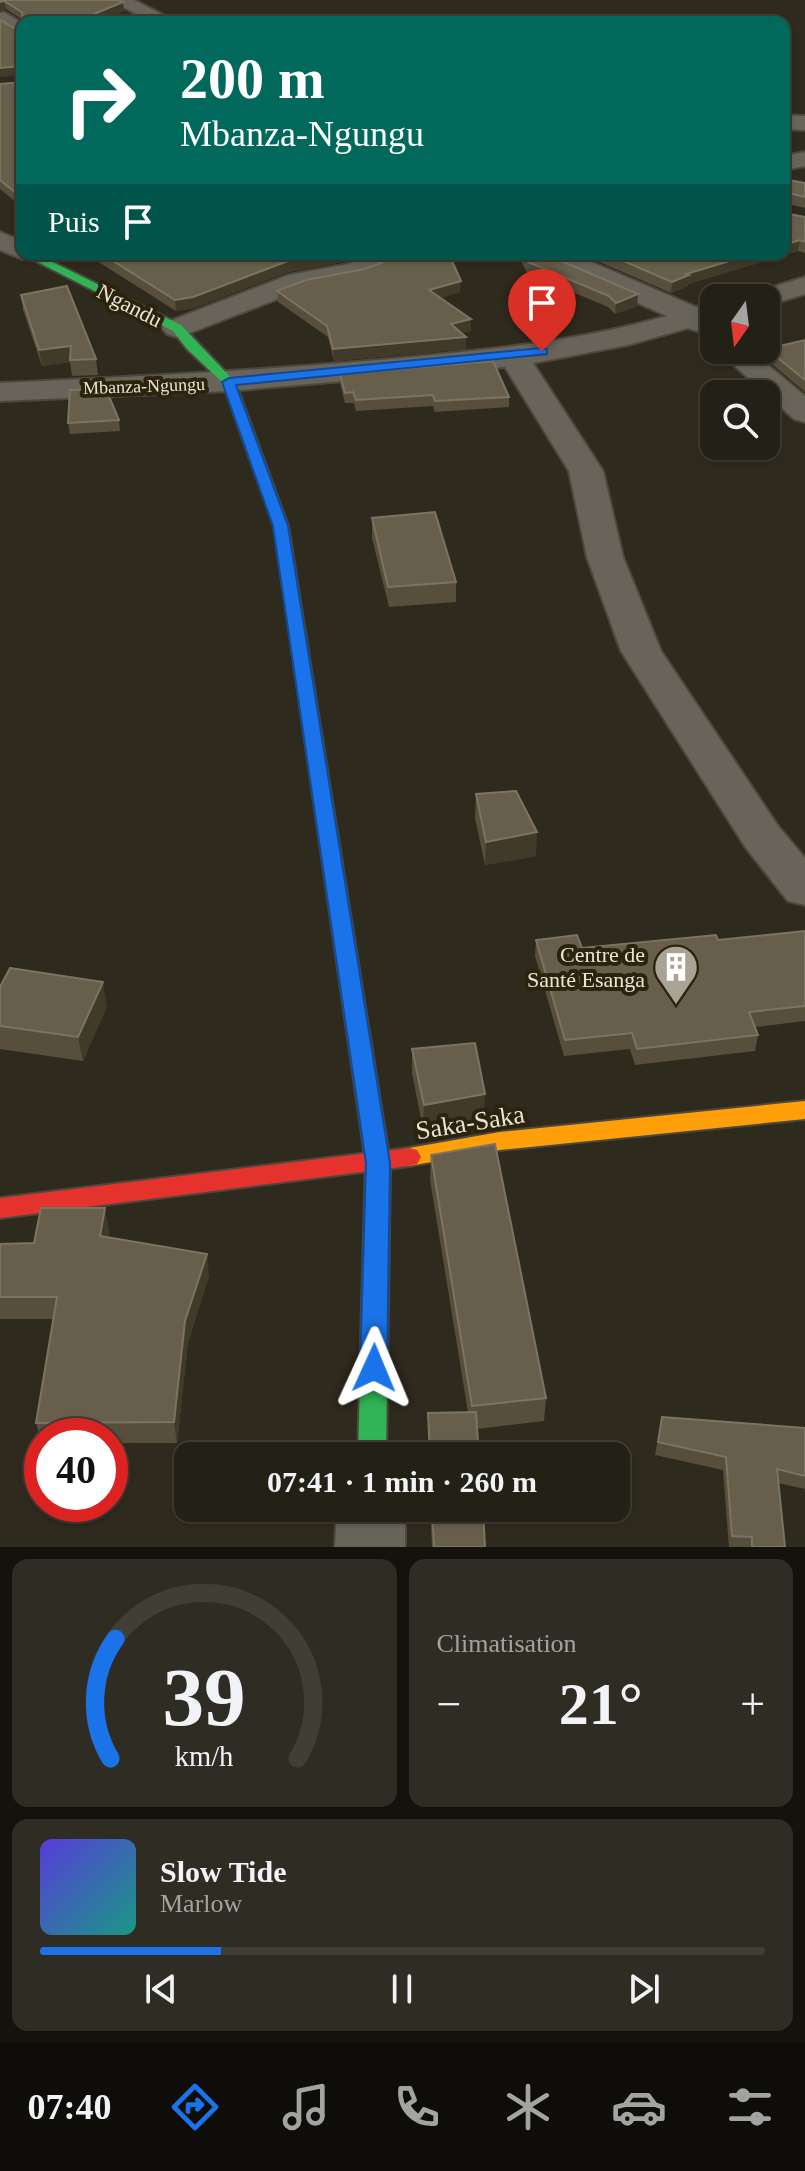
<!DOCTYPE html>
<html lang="fr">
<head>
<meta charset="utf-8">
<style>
	:root { --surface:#232016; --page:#2f2d23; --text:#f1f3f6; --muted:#a3a3a1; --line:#403e35; --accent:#1a73e8 }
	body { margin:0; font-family:"Times New Roman",serif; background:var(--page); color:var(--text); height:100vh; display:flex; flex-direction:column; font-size:30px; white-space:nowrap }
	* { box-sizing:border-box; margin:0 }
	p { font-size:26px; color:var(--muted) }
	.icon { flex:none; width:44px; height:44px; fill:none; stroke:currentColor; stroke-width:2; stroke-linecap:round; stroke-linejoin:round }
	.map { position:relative; height:1547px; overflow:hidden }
	.side { display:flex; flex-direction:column; gap:12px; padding:12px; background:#13120c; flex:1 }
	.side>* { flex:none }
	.hud { position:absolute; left:16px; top:16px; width:774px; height:244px; border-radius:16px; box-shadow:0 2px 6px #0004,0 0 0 2px var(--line); background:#00695c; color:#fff; overflow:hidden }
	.needle { width:52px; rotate:194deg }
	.controls { position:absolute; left:700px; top:284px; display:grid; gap:16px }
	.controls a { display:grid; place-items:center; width:80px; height:80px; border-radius:16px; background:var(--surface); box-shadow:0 2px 6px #0004,0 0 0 2px var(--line); font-size:40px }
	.speed { position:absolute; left:24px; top:1418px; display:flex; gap:16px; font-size:40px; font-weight:700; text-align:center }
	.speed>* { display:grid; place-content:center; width:104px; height:104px; border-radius:50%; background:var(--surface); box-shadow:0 2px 6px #0004,0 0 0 2px var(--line); line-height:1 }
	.speed .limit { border:12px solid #d22; background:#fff; color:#111 }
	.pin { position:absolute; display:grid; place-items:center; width:68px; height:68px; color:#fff; margin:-82px -34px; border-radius:50% 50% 50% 0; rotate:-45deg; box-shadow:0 0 8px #0007 }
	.pin .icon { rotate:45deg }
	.me { position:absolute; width:88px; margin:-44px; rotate:1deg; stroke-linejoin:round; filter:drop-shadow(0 0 6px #0008) }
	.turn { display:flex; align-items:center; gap:28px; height:168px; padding:0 32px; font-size:36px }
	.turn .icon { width:104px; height:104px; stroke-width:2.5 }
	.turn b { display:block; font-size:56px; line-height:68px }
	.then { display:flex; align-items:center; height:76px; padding:0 32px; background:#0003; gap:16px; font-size:30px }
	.big { font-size:60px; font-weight:700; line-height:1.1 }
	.side .tile { flex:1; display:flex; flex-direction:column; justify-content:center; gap:12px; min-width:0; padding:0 28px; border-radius:16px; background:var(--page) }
	.side .dial { align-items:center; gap:0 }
	.dial svg { height:208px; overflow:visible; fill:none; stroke:var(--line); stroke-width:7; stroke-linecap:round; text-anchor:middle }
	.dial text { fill:var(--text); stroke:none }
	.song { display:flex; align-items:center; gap:24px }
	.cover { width:96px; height:96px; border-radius:12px; background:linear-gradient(135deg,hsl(250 70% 55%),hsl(170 70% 35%)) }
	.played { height:8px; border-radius:4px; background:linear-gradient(90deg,var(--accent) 25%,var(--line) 25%) }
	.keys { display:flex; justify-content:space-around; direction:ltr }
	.heat { display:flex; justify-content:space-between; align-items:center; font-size:44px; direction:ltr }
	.side .tiles { flex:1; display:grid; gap:12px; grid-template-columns:1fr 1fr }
	.tile:last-child { grid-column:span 2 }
	.trip { position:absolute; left:174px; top:1442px; width:456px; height:80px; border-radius:16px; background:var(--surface); box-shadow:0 2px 6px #0004,0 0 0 2px var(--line); font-weight:700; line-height:80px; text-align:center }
	.menu { display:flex; height:128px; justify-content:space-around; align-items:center; background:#0e0d09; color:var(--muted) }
	.menu .icon { width:56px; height:56px }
	.menu .on { color:var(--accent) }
	.menu b { font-size:36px; color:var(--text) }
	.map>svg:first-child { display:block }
</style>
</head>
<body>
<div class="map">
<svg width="805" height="1547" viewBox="0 0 805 1547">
	<rect width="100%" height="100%" fill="#2f2a1e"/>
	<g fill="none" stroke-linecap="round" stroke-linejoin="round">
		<g stroke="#4d483e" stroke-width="4">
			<g id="street">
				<path d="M110 0H134L177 22H151Z"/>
				<path d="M4 12 22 23V39L0 24V13Z"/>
				<path d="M784 115 805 116V130L784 129Z"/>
				<path d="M805 152V166L784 170V156Z"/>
				<path d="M0 232 22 241V254H33L31 257 22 259 0 250Z"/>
				<path d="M375 254H413L409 260 364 277 306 288 187 334 177 337 167 334 162 328 167 322 289 275 348 264Z"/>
				<path d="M537 254H573L696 307 714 302V324L710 329 700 332 688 328 628 345 533 363 603 471 623 557 661 651 778 826 805 858V905L788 901 746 848 621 651 587 557 569 471 505 367 229 391 0 401V383C126 377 252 371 378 360 476 351 572 343 667 316L541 260Z"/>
				<path d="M805 277V294L766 306V298H752L756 292Z"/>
				<path d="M717 350H750L805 396V422L794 419Z"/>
				<path d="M337 1508H405V1547H335Z"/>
			</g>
		</g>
		<g stroke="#4d483e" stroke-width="4">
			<g id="fast">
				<path d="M22 254H36L181 325 235 382 288 526 311 670 309 674H297L295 670 274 526 223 383 187 349 173 331Z"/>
				<path d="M375 1294 384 1297 388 1305 386 1456H358L362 1305 366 1297Z"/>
			</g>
		</g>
		<g stroke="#4d483e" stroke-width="4">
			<g id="slow">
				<path d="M303 665 311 670 390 1163 388 1305 384 1313 375 1316 366 1313 362 1305 366 1163 295 670Z"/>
				<path d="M805 1101V1119L500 1150 409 1166 401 1164 397 1157 401 1150 409 1148 500 1132Z"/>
			</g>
		</g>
		<g stroke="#4d483e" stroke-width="4">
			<path id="jam" d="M409 1148 417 1150 421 1157 417 1164 409 1166 0 1218V1198Z"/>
		</g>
		<use href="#street" fill="#68645a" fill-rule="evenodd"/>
		<use href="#fast" fill="#30b455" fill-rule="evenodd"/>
		<use href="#slow" fill="#ff9f0a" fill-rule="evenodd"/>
		<use href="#jam" fill="#e5322d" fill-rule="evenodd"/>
	</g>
	<g fill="#574f3c">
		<path d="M0 0 124 11 106 18 23 20 6 9Z"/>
		<path d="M22 82V207L0 189V84Z"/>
		<path d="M784 179 805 183V208L784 203Z"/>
		<path d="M805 217V253L798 251 688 284V286L671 293 581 254H784Z"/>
		<path d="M86 254H367L347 261 288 272 194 308 176 311Z"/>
		<path d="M518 254H545L637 306 615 314 608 307 527 273Z"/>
		<path d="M365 269 460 292 440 298 471 331 462 333 466 349 334 361 328 337 278 302 277 291Z"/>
		<path d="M21 295 96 359 98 375 72 376 70 362 42 366 23 310Z"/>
		<path d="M805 340V392L766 359 767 349Z"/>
		<path d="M340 374 509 397V407L435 412 433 406 356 411 354 403H345L340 384Z"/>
		<path d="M119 420 120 431 70 434 68 423Z"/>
		<path d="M372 518 456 582V602L389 607 372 538Z"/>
		<path d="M476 794 536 856 485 865 475 818Z"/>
		<path d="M805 931V1021L755 1027 758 1035 755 1051 635 1065 630 1049 564 1056 535 956 536 940 582 948 718 940Z"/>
		<path d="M0 987 107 1006 83 1061 0 1049Z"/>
		<path d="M412 1049 484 1118 423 1129 412 1073Z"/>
		<path d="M431 1155 546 1398 544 1421 477 1429 479 1456H428V1413L468 1412 430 1180Z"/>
		<path d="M109 1230 108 1238 209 1276 188 1342 177 1443H110V1436H42V1444L36 1423 53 1319H0V1244L34 1243Z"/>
		<path d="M662 1417 805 1428V1489L778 1483 785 1547H729L723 1470 655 1455Z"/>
		<path d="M430 1508H483L485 1547H432Z"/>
	</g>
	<g fill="#403a29">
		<path d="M4 1 6 9 0 11V2Z"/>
		<path d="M123 2 124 11 97 22 94 14Z"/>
		<path d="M22 66V75L0 77V68Z"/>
		<path d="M800 240 798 251 688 284V286L671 293 672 282 686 274 753 254H784V245Z"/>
		<path d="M327 254H367L347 261 288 272 194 308 176 311 175 300 288 261Z"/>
		<path d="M461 281 460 292 429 302V290Z"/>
		<path d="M638 294 637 306 615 314 616 303Z"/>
		<path d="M471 319V331L451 336V324Z"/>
		<path d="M466 337V349L334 361 333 349Z"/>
		<path d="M71 346 70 362 42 366 39 350Z"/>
		<path d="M537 832 536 856 485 865 486 842Z"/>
		<path d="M103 982 107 1006 83 1061 78 1037Z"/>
		<path d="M485 1094 484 1118 423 1129 424 1105Z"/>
		<path d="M105 1208 109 1230 104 1258 100 1236Z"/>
		<path d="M207 1254 209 1276 188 1342 177 1443 174 1422 185 1321Z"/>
	</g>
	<g fill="#675f4c" stroke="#7b7462" stroke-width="2">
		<path d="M0 0H118L123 2 94 14 117 22H23L22 12 4 1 0 2Z"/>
		<path d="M0 20 22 32V66L0 68Z"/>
		<path d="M22 82V198L0 180V84Z"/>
		<path d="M784 179 805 183V197L784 192Z"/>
		<path d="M784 213 805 217V242L800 240 784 245Z"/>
		<path d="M102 254H327L288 261 193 297 175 300Z"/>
		<path d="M405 254H449L461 281 429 290 471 319 451 324 466 337 333 349 327 326 277 291 306 280 365 269Z"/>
		<path d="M524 254H545L638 294 616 303 609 296 528 262Z"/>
		<path d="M607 254H753L686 274 689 275 672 282Z"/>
		<path d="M67 286 96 359 70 360 71 346 39 350 21 295Z"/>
		<path d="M805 340V380L767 349Z"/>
		<path d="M493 361 509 397 435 401 433 395 356 400 353 392 345 393 340 374Z"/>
		<path d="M106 389 119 420 68 423 70 390Z"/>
		<path d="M435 512 456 582 388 587 372 518Z"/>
		<path d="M516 791 537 832 486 842 476 794Z"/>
		<path d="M805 931V1006L749 1012 758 1035 637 1049 632 1033 565 1040 536 940 577 935 582 948 716 935 718 940Z"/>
		<path d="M10 968 103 982 78 1037 0 1026V987Z"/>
		<path d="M475 1043 485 1094 424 1105 412 1049Z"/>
		<path d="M495 1144 546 1398 472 1406 431 1155Z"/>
		<path d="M41 1208H105L100 1236 207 1254 185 1321 174 1422 36 1423 57 1297H0V1244L34 1243Z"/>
		<path d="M476 1412 479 1456H430L428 1413Z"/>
		<path d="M662 1417 805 1428V1476L777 1469 785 1547H752V1537L732 1536 726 1457 658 1442Z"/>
		<path d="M432 1508H483L485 1547H434Z"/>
	</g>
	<path fill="#1a73e8" stroke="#114b97" stroke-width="2" d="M542 348 547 349V354L236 385 288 526 390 1163 387 1368 383 1376 374 1380 364 1376 360 1368 366 1163 273 526 222 382 229 378Z"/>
	<defs>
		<g id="building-pin" transform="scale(2.3)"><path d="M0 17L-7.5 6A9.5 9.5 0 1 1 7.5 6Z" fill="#a9a396" stroke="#2c230d"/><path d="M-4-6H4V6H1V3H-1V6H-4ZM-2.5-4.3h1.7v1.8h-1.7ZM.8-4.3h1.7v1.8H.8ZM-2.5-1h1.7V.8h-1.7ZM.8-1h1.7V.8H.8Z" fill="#fff"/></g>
	</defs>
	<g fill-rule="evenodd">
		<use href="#building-pin" x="676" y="967"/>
	</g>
	<g text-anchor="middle" stroke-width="8" stroke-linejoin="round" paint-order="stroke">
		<g font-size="18" fill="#eae4d7" stroke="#2c230d">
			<text transform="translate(144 386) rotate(-2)" y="6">Mbanza-Ngungu</text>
		</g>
		<g font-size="22" fill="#eae4d7" stroke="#2c230d">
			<text transform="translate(130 305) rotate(27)" y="8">Ngandu</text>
		</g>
		<g font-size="22" fill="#eae4d7" stroke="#2c230d" text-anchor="end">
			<text x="645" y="962">Centre de<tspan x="645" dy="25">Santé Esanga</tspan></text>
		</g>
		<g font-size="26" fill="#eae4d7" stroke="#2c230d">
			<text transform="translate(470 1122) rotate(-9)" y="9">Saka-Saka</text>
		</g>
	</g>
</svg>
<div class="controls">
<a><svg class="needle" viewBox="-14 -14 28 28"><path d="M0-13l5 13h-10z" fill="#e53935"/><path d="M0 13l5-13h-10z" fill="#a3a3a1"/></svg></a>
<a><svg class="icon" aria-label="search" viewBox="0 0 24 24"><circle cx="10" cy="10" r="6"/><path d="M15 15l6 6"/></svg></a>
</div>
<div class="speed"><div class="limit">40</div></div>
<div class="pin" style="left:542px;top:351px;background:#d93025"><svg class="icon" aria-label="arrive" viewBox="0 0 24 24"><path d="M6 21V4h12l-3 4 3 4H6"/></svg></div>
<svg class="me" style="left:374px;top:1368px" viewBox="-20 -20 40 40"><path d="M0-17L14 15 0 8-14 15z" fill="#1a73e8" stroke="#fff" stroke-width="4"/></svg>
<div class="trip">07:41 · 1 min · 260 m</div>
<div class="hud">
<div class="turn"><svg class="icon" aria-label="right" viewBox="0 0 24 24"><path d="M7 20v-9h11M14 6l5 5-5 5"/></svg><div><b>200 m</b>Mbanza-Ngungu</div></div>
<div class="then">Puis<svg class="icon" aria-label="arrive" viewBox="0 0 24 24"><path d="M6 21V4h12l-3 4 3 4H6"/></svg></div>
</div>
</div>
<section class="side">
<div class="tiles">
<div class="tile dial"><svg viewBox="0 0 100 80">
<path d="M14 69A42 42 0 1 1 86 69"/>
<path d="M14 69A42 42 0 0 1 16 23" stroke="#1a73e8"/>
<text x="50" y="56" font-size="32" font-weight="700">39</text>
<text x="50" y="72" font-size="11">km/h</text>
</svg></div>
<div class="tile"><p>Climatisation</p>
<div class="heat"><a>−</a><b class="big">21°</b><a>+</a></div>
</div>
<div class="tile">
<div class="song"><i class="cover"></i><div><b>Slow Tide</b><p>Marlow</p></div></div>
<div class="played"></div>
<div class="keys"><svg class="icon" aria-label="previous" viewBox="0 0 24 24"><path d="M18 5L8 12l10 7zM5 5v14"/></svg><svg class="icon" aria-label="pause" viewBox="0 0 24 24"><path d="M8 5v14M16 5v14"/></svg><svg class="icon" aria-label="next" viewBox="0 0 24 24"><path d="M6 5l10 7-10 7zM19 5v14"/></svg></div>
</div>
</div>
</section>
<nav class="menu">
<b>07:40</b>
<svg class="icon on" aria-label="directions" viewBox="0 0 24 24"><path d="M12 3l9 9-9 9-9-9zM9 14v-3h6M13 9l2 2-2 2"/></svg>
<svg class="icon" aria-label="music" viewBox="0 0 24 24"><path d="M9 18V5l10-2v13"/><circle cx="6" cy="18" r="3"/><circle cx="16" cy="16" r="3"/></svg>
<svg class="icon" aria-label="phone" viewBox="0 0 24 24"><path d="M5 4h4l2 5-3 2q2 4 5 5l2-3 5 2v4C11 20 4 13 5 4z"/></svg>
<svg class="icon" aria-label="climate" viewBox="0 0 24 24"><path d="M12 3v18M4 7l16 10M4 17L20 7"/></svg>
<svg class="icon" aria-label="car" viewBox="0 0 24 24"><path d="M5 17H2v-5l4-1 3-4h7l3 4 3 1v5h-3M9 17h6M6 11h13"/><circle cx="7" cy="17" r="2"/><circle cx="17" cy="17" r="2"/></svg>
<svg class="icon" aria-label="filters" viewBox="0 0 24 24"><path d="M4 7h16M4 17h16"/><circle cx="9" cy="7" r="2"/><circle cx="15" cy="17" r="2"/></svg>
</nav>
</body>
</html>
